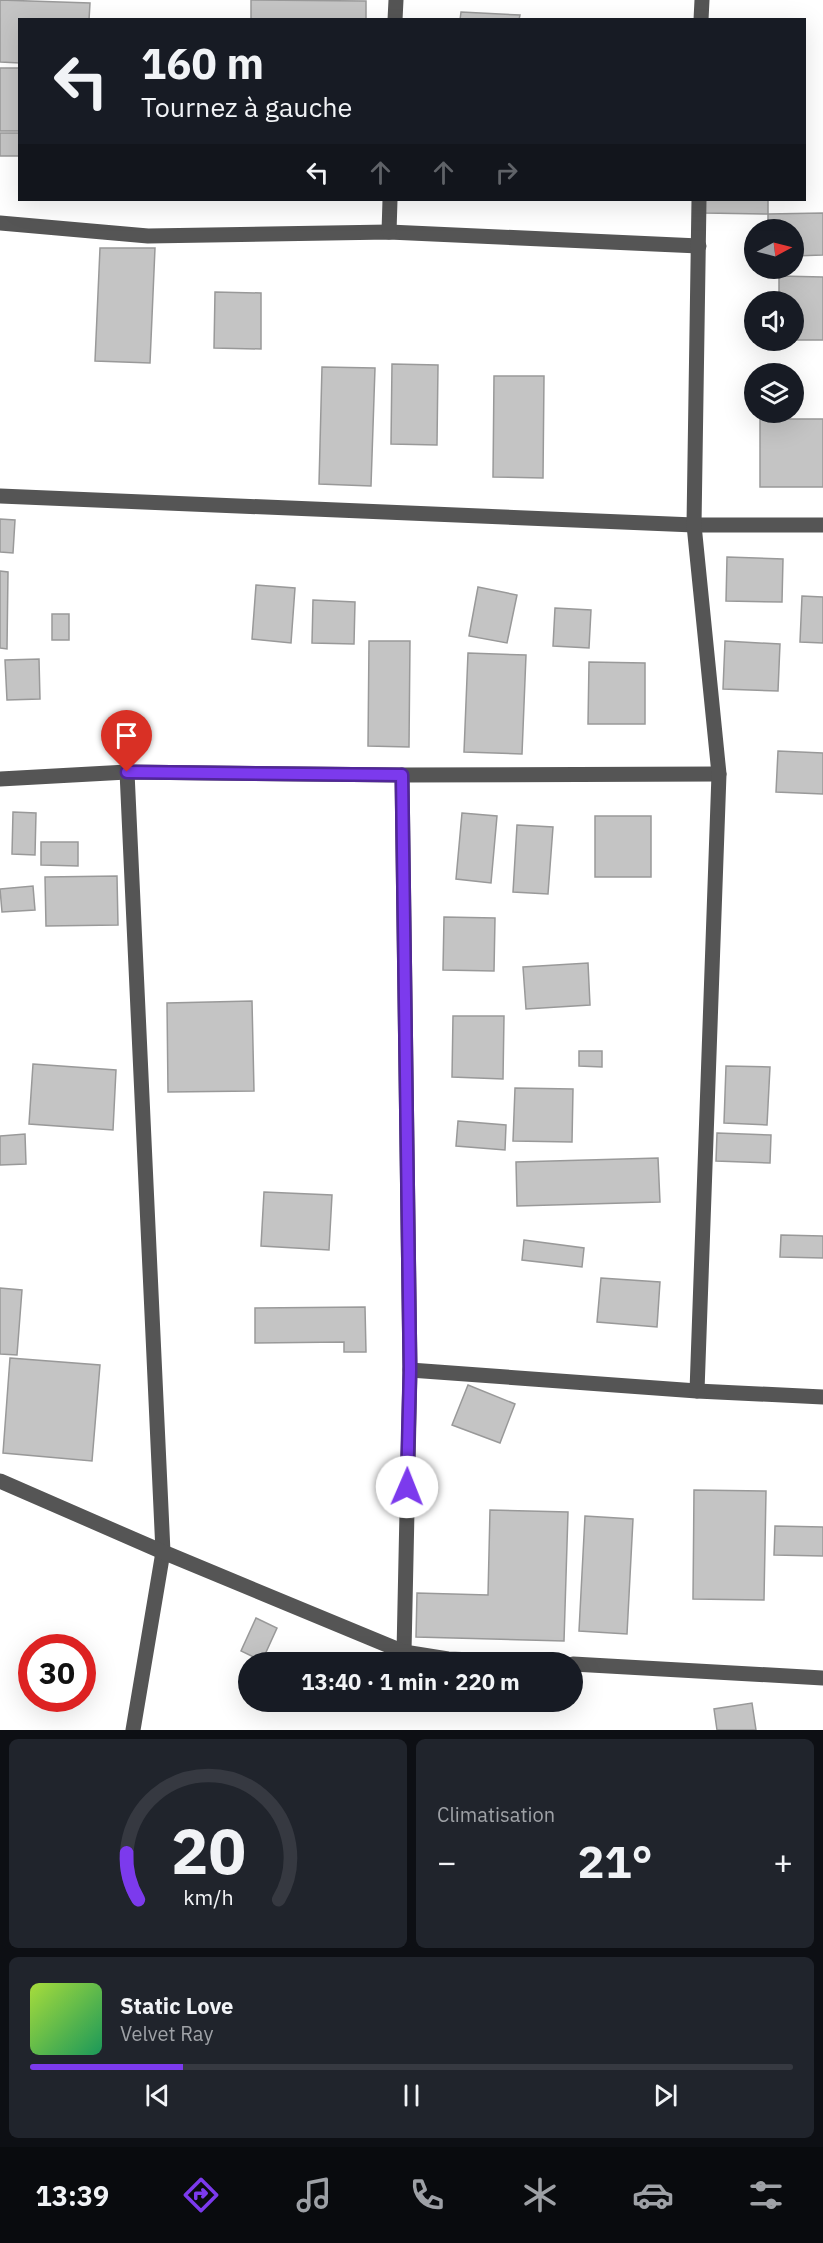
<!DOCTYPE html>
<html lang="fr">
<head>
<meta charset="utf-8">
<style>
	:root { --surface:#171b24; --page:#20242c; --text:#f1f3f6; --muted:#9ea1a6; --line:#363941; --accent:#7c3aed }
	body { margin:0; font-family:"IBM Plex Sans",sans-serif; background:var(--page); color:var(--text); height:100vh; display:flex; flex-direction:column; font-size:22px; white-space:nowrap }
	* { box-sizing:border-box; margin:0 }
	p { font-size:20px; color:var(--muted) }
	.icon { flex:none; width:33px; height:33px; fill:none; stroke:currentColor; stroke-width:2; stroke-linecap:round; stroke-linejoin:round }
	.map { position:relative; height:1730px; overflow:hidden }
	.panel { display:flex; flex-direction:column; gap:9px; padding:9px; background:#0d0f14; flex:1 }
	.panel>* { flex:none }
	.guide { position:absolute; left:18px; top:18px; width:788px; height:183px; border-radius:0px; box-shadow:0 6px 24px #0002; background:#171b24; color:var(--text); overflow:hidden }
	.needle { width:39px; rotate:83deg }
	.buttons { position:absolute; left:744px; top:219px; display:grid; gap:12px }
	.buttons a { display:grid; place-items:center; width:60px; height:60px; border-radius:50%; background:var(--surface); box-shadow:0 6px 24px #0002; font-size:30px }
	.speed { position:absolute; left:18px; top:1634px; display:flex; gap:12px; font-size:30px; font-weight:700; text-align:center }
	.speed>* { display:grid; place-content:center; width:78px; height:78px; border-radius:50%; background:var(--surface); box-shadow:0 6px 24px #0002; line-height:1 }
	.speed .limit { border:9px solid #d22; background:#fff; color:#111 }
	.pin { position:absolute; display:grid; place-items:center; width:51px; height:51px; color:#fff; margin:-62px -26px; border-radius:50% 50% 50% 0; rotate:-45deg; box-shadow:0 0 6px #0007 }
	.pin .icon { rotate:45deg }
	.me { position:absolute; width:66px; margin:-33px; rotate:1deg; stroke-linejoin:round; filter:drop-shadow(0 0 4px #0008) }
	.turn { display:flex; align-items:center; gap:21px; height:126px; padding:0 24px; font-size:27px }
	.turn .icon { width:78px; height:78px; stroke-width:2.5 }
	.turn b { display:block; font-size:42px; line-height:51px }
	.lanes { display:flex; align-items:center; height:57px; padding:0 24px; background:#0003; justify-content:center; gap:30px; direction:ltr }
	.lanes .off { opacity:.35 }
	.big { font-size:45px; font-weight:700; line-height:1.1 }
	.panel .widget { flex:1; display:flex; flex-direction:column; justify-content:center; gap:9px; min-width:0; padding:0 21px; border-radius:9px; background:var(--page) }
	.panel .dial { align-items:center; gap:0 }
	.dial svg { height:156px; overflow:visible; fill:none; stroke:var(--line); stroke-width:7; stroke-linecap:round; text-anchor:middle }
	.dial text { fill:var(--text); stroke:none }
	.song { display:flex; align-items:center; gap:18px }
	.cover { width:72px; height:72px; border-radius:9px; background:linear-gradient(135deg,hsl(80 70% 55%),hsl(150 70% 35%)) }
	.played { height:6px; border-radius:3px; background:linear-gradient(90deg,var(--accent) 20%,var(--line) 20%) }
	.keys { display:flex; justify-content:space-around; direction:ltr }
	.heat { display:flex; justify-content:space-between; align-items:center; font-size:33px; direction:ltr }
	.panel .tiles { flex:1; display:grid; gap:9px; grid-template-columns:1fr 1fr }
	.widget:last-child { grid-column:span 2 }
	.trip { position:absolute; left:238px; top:1652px; width:345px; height:60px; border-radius:30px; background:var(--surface); box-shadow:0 6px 24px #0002; font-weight:700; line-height:60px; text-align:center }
	.tab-bar { display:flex; height:96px; justify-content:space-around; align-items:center; background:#090b0e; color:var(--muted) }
	.tab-bar .icon { width:42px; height:42px }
	.tab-bar .active { color:var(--accent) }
	.tab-bar b { font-size:27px; color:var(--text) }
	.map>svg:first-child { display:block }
</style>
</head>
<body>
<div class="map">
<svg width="823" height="1730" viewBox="0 0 823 1730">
	<rect width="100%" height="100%" fill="#fff"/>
	<g fill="#c4c4c4" stroke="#999" stroke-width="1.5">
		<path d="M0 0 90 3 89 20H20V63L0 62Z"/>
		<path d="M251 0 366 1V20H251Z"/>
		<path d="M461 12 520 15 519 20H460Z"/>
		<rect x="0" y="68" width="20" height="63"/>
		<rect x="0" y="133" width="20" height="23"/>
		<path d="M705 200H768V214L705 213Z"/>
		<path d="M823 213V255L794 256V230H768V214Z"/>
		<path d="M100 248H155L150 363 95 361Z"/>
		<path d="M779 276 823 277V340H794V302H779Z"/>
		<path d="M215 292 261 293V349L214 348Z"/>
		<path d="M392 364 438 365 437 445 391 444Z"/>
		<path d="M322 367 375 368 371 486 319 484Z"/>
		<path d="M494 376H544L543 478 493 477Z"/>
		<rect x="760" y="419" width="63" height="68"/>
		<path d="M0 519 15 520 13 553 0 552Z"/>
		<path d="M727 557 783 559 782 602 726 601Z"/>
		<path d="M0 571 8 572 7 649 0 648Z"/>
		<path d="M256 585 295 588 291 643 252 639Z"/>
		<path d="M478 587 517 595 507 643 469 636Z"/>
		<path d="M802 596 823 597V643L800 642Z"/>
		<path d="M313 600 355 602 354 644 312 643Z"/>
		<path d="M555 608 591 610 589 648 553 646Z"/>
		<rect x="52" y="614" width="17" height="26"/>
		<path d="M369 641H410L409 747 368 746Z"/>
		<path d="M725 641 780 644 778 691 723 689Z"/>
		<path d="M468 653 526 655 522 754 464 752Z"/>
		<path d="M39 659 40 699 7 700 5 660Z"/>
		<path d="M589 662 645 663V724H588Z"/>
		<path d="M778 751 823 753V794L776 792Z"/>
		<path d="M13 812 36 813 35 855 12 854Z"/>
		<path d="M462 813 497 816 491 883 456 879Z"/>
		<rect x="595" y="816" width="56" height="61"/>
		<path d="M517 825 553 827 548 894 513 892Z"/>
		<path d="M41 842H78V866L41 865Z"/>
		<path d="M117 876 118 925 46 926 45 877Z"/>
		<path d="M33 886 35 910 2 912 0 889Z"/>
		<path d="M444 917 495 918 494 971 443 970Z"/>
		<path d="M588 963 590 1005 526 1009 523 967Z"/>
		<path d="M252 1001 254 1091 168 1092 167 1003Z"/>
		<path d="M453 1016H504L503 1079 452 1077Z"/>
		<path d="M579 1051H602V1067L579 1066Z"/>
		<path d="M33 1064 116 1070 113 1130 29 1124Z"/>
		<path d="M726 1066 770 1067 767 1125 724 1123Z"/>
		<path d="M515 1088 573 1089 572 1142 513 1141Z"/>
		<path d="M458 1121 506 1125 505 1150 456 1146Z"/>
		<path d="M717 1133 771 1135 770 1163 716 1161Z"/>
		<path d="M25 1134 26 1164 0 1165V1136Z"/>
		<path d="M658 1158 660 1202 517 1206 516 1162Z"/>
		<path d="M264 1192 332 1195 329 1250 261 1246Z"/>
		<path d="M781 1235 823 1236V1258L780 1257Z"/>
		<path d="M524 1240 584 1248 582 1267 522 1260Z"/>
		<path d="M601 1278 660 1282 657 1327 597 1322Z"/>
		<path d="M0 1288 22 1290 17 1355 0 1354Z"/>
		<path d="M365 1307 366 1352H344V1342L255 1343V1308Z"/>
		<path d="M10 1358 100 1365 92 1461 3 1453Z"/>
		<path d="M468 1385 515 1404 500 1443 452 1425Z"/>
		<path d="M694 1490 766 1491 764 1600 693 1599Z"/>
		<path d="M490 1510 568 1512 564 1641 416 1637 417 1593 488 1595Z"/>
		<path d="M585 1516 633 1519 627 1634 579 1631Z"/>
		<path d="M775 1526 823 1527V1556L774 1555Z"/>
		<path d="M256 1618 277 1628 262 1661 241 1651Z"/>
		<path d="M752 1703 756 1730H717L714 1709Z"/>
	</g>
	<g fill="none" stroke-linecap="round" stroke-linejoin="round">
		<g stroke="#555" stroke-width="15">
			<path d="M395 20 396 0"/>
			<path d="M701 20 702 0"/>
			<path d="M0 223 148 236 389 232 699 246"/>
			<path d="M389 232 390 200"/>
			<path d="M0 496 694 525H823"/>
			<path d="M127 772 163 1552 133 1730"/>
			<path d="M402 775 410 1370 404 1652"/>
			<path d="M0 779 127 772 402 775 719 774"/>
			<path d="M410 1370 697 1391 823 1397"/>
			<path d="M697 1391 719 774 694 525 699 200"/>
			<path d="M0 1481 163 1552 404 1652 448 1659 532 1662"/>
			<path d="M573 1664 823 1678"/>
		</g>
	</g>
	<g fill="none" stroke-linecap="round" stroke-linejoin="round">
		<g stroke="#51269a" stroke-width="15">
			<path id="route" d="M127 772 402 775 410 1370 407 1487"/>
		</g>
		<use href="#route" stroke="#7c3aed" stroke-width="10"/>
	</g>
</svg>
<div class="buttons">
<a><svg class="needle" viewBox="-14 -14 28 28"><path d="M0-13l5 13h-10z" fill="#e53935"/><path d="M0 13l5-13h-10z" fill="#9ea1a6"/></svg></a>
<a><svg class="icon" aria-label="sound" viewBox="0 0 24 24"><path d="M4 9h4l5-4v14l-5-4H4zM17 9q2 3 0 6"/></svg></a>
<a><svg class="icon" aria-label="layers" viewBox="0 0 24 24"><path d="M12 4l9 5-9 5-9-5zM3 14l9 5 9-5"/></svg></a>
</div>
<div class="speed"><div class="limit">30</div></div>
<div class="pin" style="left:127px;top:772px;background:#d93025"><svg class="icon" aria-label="arrive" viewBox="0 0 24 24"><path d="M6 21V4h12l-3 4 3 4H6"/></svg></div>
<svg class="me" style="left:407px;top:1487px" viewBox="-20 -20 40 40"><circle r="19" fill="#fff"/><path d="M0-13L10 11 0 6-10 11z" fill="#7c3aed"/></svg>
<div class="trip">13:40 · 1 min · 220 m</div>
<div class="guide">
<div class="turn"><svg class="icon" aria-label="left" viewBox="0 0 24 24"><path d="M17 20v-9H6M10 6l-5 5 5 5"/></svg><div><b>160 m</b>Tournez à gauche</div></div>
<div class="lanes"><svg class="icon" aria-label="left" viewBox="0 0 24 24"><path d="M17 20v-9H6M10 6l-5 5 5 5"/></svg><svg class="icon off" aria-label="ahead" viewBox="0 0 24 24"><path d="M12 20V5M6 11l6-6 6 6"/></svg><svg class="icon off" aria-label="ahead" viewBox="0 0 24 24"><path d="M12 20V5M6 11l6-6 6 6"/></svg><svg class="icon off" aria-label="right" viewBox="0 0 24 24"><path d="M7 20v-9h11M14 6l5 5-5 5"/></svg></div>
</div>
</div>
<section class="panel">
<div class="tiles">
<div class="widget dial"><svg viewBox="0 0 100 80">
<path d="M14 69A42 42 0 1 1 86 69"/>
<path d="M14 69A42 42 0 0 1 8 45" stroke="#7c3aed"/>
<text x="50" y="56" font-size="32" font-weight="700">20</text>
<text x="50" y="72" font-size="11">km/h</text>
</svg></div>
<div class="widget"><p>Climatisation</p>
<div class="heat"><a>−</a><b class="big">21°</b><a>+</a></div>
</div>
<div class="widget">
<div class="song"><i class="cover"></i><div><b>Static Love</b><p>Velvet Ray</p></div></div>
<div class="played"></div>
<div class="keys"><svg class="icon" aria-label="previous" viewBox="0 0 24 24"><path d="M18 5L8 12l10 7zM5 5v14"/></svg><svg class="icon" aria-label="pause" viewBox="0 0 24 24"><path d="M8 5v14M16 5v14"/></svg><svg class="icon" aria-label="next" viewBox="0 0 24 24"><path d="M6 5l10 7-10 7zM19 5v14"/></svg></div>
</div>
</div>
</section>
<nav class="tab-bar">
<b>13:39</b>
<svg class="icon active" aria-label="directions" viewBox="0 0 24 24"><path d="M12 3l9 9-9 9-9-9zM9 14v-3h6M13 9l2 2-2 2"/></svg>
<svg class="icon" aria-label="music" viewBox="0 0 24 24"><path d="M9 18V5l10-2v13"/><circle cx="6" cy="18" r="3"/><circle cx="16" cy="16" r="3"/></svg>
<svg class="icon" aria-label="phone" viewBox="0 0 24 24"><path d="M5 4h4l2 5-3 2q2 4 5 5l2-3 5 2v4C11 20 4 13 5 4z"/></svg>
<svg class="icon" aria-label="climate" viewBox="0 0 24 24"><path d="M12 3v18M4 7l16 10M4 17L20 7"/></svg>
<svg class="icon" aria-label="car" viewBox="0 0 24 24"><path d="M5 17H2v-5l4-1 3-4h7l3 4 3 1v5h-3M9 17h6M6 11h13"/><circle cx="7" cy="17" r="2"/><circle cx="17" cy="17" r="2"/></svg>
<svg class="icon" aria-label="filters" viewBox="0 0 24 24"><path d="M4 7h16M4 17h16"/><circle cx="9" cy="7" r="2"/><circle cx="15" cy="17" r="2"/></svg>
</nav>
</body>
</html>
